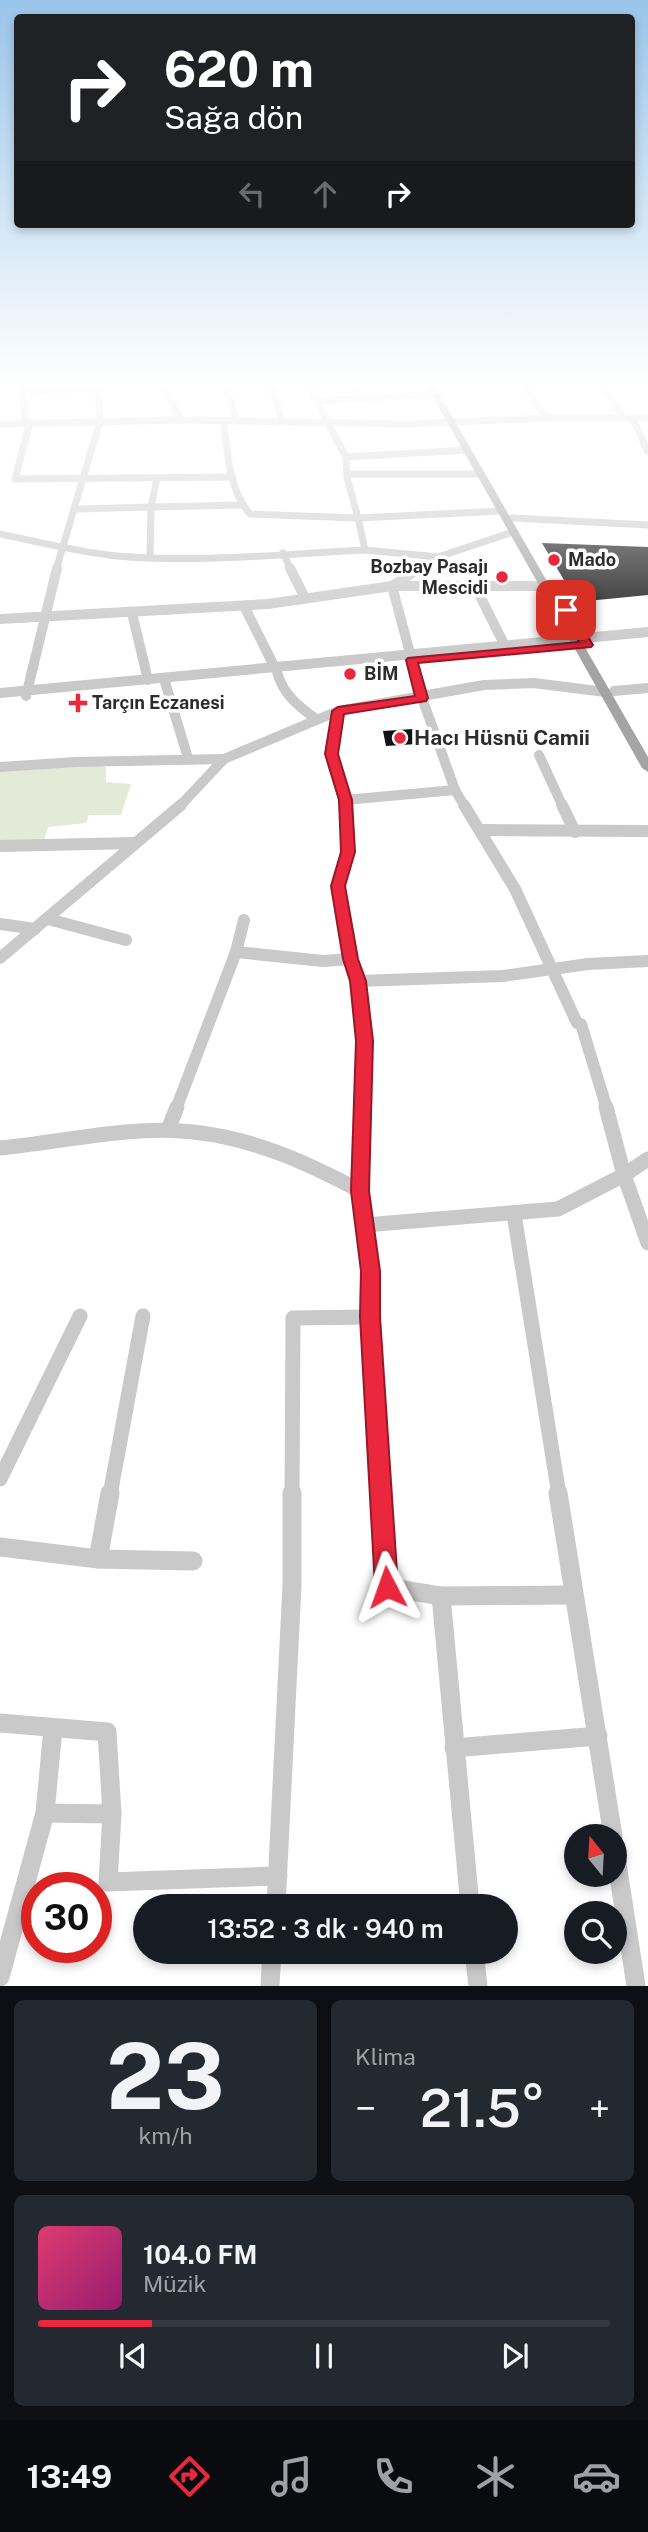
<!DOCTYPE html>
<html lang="tr">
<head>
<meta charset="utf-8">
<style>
	:root { --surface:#171b24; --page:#242831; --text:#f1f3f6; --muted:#9ea1a6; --line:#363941; --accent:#ea273c }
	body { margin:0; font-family:"Public Sans",sans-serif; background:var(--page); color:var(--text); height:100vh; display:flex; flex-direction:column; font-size:26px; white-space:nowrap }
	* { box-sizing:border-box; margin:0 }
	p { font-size:23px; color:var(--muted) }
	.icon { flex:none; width:38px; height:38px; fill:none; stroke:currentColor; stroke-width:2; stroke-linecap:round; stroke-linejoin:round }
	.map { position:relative; height:1986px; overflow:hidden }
	.sheet { display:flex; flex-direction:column; gap:14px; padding:14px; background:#0d0f14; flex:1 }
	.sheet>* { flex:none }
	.hud { position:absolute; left:14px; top:14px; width:621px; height:214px; border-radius:7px; box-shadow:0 4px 10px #0003; background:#202124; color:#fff; overflow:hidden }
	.needle { width:46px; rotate:342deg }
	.buttons { position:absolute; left:564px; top:1824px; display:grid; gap:14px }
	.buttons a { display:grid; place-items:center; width:63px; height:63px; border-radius:50%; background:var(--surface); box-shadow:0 4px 10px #0003; font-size:35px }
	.speed { position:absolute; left:21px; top:1872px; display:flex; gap:14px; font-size:35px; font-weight:700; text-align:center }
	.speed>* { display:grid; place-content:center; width:91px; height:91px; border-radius:50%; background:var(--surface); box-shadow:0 4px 10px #0003; line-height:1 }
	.speed .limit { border:10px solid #d22; background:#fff; color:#111 }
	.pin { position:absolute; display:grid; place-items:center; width:60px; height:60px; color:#fff; margin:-30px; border-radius:14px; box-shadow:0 4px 10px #0006 }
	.me { position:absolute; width:77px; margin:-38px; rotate:356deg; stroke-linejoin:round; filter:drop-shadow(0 0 5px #0008) }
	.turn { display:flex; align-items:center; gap:24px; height:147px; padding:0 35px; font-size:32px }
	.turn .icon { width:91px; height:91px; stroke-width:2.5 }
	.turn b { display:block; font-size:49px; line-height:60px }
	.lanes { display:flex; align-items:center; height:66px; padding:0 35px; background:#0003; justify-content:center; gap:35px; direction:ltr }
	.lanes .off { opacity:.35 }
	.big { font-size:52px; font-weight:600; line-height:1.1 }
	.sheet .tile { flex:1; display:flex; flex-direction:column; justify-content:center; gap:10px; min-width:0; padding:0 24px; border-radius:10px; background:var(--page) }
	.sheet .dial { align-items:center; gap:0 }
	.dial b { font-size:91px; line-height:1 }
	.song { display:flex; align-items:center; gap:21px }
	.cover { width:84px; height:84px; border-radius:10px; background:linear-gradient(135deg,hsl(340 70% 55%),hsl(320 70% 35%)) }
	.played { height:7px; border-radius:4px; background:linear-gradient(90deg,var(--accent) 20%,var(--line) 20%) }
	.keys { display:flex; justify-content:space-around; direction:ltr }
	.heat { display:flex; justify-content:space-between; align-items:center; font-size:38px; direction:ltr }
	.sheet .tiles { flex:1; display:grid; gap:14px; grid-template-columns:1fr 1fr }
	.tile:last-child { grid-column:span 2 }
	.trip { position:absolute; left:133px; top:1894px; width:385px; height:70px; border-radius:35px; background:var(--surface); box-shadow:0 4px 10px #0003; font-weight:600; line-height:70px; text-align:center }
	.tab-bar { display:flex; height:112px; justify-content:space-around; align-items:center; background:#090b0e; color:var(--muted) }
	.tab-bar .icon { width:49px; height:49px }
	.tab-bar .current { color:var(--accent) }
	.tab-bar b { font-size:32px; color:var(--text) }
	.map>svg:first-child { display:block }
</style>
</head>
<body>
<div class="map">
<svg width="648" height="1986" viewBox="0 0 648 1986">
	<rect width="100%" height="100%" fill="#fff"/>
	<path fill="#e3ead8" d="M101 765 106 768V782L131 784 121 815H89L86 823 48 827 44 841 0 842V769Z"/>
	<g fill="#131313">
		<path d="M542 543 648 547V595L577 602Z"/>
		<path d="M413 729 417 744 386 746 383 731Z"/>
	</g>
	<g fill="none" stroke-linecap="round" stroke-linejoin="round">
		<g stroke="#c9c9c9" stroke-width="7">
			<path d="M22 383 25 423"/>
			<path d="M160 383 182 420"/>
			<path d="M226 383 236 421"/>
			<path d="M271 383 282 422"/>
			<path d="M307 383 346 457 347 477 358 518 502 511"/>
			<path d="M353 383 359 398"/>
			<path d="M522 383 547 418"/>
			<path d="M601 383 624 418"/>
			<path d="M226 384 243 383"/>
			<path d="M22 392 102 388"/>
			<path d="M316 401 435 394"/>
			<path d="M633 419 648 452"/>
			<path d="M30 422 15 479 233 477"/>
			<path d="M0 424 182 420 407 424 547 418H648"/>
			<path d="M346 457 467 450"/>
			<path d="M347 474H481"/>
			<path d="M157 478 151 507 241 505"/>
			<path d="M78 509 151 507 150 557"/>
			<path d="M512 518 648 525"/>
			<path d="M0 534C39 542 77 552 117 556 199 563 283 554 365 550L358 518 250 514C228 489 228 452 223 421"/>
			<path d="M365 550 438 557"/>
			<path d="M283 553 291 570"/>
			<path d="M56 570 100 421 98 383"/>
			<path d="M418 570 438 557 513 532"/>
		</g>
		<g stroke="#c9c9c9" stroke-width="10">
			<path d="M290 568 305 598"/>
			<path d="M392 586 422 698 455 790 465 807"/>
			<path d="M392 586 420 568"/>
			<path d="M476 588 505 646"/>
			<path d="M244 606 275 668"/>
			<path d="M132 613 148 680"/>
			<path d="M0 619 268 604 392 586H544"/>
			<path d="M277 672C283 694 298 706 316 719"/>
			<path d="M165 682 188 758"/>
			<path d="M614 691 648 688"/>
			<path d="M0 693 648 632"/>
			<path d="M26 696 57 568"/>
			<path d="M338 711 332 754 345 807"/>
			<path d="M539 755 563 807"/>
			<path d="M0 767 76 762 224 759"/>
			<path d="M345 800 455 790"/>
			<path d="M179 807 224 759 338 711 484 685 534 683 605 692"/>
		</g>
		<g stroke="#c9c9c9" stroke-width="12">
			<path d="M345 805 348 852 338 886 350 959 358 981 364 1041 362 1109"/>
			<path d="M464 805 515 889 577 1023 581 1024 607 1109"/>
			<path d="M562 805 575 832"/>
			<path d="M481 830 648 831"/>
			<path d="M0 846 135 843"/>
			<path d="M48 919 126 940"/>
			<path d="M0 924 35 929"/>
			<path d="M236 952 323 961 350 959"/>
			<path d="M0 958 181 805"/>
			<path d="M358 981 503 976 588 964 648 961"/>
			<path d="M176 1109 236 952 244 920"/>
		</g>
		<g stroke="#c9c9c9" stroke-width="15">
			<path d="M606 1107 624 1175 648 1243"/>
			<path d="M168 1130 177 1107"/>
			<path d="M0 1148C63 1142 130 1125 193 1132 253 1138 308 1163 360 1191L371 1271 370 1317 381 1495"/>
			<path d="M360 1191 362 1107"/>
			<path d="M514 1214 559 1495"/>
			<path d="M365 1225 558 1209 624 1175 648 1159"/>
			<path d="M0 1479 80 1316"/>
			<path d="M110 1495 143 1316"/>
			<path d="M292 1495 293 1318 370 1317"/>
		</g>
		<g stroke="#c9c9c9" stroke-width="19">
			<path d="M381 1493 387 1587 441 1596 573 1595"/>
			<path d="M558 1493 613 1836"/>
			<path d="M0 1547 98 1559 193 1561"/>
			<path d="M98 1559 110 1493"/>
			<path d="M441 1596 470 1906"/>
			<path d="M0 1723 107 1732 112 1814 45 1813"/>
			<path d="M454 1748 598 1736"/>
			<path d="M112 1814 108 1882 278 1876"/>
			<path d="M614 1844 636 1986"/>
			<path d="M276 1906 292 1585V1493"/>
			<path d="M474 1951 478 1986"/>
			<path d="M0 1977 45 1813 53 1728"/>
			<path d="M270 1986 272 1951"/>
		</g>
		<path fill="#a4a4a4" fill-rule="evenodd" d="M425 383H433L648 757V772L642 768Z"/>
	</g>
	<linearGradient id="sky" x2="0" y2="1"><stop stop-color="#99c4e9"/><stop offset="0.58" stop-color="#fff"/><stop offset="1" stop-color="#fff" stop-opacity="0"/></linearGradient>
	<rect width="648" height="661" fill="url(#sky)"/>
	<path fill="#ea273c" stroke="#981927" stroke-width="2" d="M566 607 572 610 593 645 591 647 418 663 428 698 426 701 344 714 338 754 352 800 355 852 345 886 358 959 366 981 373 1041 369 1191 380 1271V1317L398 1587 395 1595 387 1598 379 1595 375 1587 360 1317 361 1271 351 1191 356 1041 350 981 343 959 331 886 341 852 339 800 325 754 332 711 338 707 415 696 406 660 408 658 579 642 560 610Z"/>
	<g fill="#ea273c" stroke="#fff" stroke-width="2.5">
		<circle cx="554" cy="560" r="7"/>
		<circle cx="502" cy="577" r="7"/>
		<circle cx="350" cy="674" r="7"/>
		<path d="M74.5 692.5h7v7h7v7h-7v7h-7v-7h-7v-7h7z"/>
		<circle cx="400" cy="738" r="7"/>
	</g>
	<g text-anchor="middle" stroke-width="7" stroke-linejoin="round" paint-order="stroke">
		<g font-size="18" font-weight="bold" fill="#2c2c2c" stroke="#fff" text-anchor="start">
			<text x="568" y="566">Mado</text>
			<text x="488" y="573" text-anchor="end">Bozbay Pasajı<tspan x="488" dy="21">Mescidi</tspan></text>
			<text x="364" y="680">BİM</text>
			<text x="92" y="709">Tarçın Eczanesi</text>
		</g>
		<g font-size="21" font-weight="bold" fill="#2c2c2c" stroke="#fff" text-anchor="start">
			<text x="414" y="745">Hacı Hüsnü Camii</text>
		</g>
	</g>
</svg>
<div class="buttons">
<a><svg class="needle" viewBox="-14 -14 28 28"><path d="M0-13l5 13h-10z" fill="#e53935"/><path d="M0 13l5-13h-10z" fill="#9ea1a6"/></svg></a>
<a><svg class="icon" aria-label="search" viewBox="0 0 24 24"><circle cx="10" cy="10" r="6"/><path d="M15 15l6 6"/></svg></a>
</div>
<div class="speed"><div class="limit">30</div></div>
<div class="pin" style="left:566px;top:610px;background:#d93025"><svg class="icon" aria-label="arrive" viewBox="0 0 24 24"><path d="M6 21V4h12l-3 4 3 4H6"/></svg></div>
<svg class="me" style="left:387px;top:1587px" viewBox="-20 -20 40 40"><path d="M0-17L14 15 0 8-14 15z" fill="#ea273c" stroke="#fff" stroke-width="4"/></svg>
<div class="trip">13:52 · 3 dk · 940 m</div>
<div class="hud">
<div class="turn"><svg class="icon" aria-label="right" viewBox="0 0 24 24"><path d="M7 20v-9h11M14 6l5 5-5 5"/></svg><div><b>620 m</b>Sağa dön</div></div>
<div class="lanes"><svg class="icon off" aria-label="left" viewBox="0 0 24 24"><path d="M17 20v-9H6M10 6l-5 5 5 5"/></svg><svg class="icon off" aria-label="ahead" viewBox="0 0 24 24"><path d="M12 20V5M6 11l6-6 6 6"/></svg><svg class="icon" aria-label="right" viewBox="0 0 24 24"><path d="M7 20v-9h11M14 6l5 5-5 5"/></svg></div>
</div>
</div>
<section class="sheet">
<div class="tiles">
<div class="tile dial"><b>23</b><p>km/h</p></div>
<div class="tile"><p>Klima</p>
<div class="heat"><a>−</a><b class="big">21.5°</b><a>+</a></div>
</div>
<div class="tile">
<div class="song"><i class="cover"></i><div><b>104.0 FM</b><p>Müzik</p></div></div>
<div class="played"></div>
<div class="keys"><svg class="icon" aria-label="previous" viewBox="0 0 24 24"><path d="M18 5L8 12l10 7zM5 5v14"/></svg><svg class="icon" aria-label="pause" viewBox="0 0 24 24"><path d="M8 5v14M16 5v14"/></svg><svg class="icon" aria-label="next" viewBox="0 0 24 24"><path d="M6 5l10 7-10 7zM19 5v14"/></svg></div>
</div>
</div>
</section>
<nav class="tab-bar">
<b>13:49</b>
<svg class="icon current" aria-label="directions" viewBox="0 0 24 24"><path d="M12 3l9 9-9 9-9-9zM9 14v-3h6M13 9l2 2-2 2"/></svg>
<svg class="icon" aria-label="music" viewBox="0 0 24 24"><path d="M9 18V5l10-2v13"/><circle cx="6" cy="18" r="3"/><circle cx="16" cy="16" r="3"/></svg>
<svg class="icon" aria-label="phone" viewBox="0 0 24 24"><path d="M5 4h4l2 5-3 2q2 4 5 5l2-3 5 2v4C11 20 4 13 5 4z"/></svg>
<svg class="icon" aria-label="climate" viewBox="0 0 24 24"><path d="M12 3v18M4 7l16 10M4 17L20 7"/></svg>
<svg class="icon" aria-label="car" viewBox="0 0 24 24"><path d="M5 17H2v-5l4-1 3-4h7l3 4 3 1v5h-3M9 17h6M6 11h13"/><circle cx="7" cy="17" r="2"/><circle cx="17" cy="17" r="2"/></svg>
</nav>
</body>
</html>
